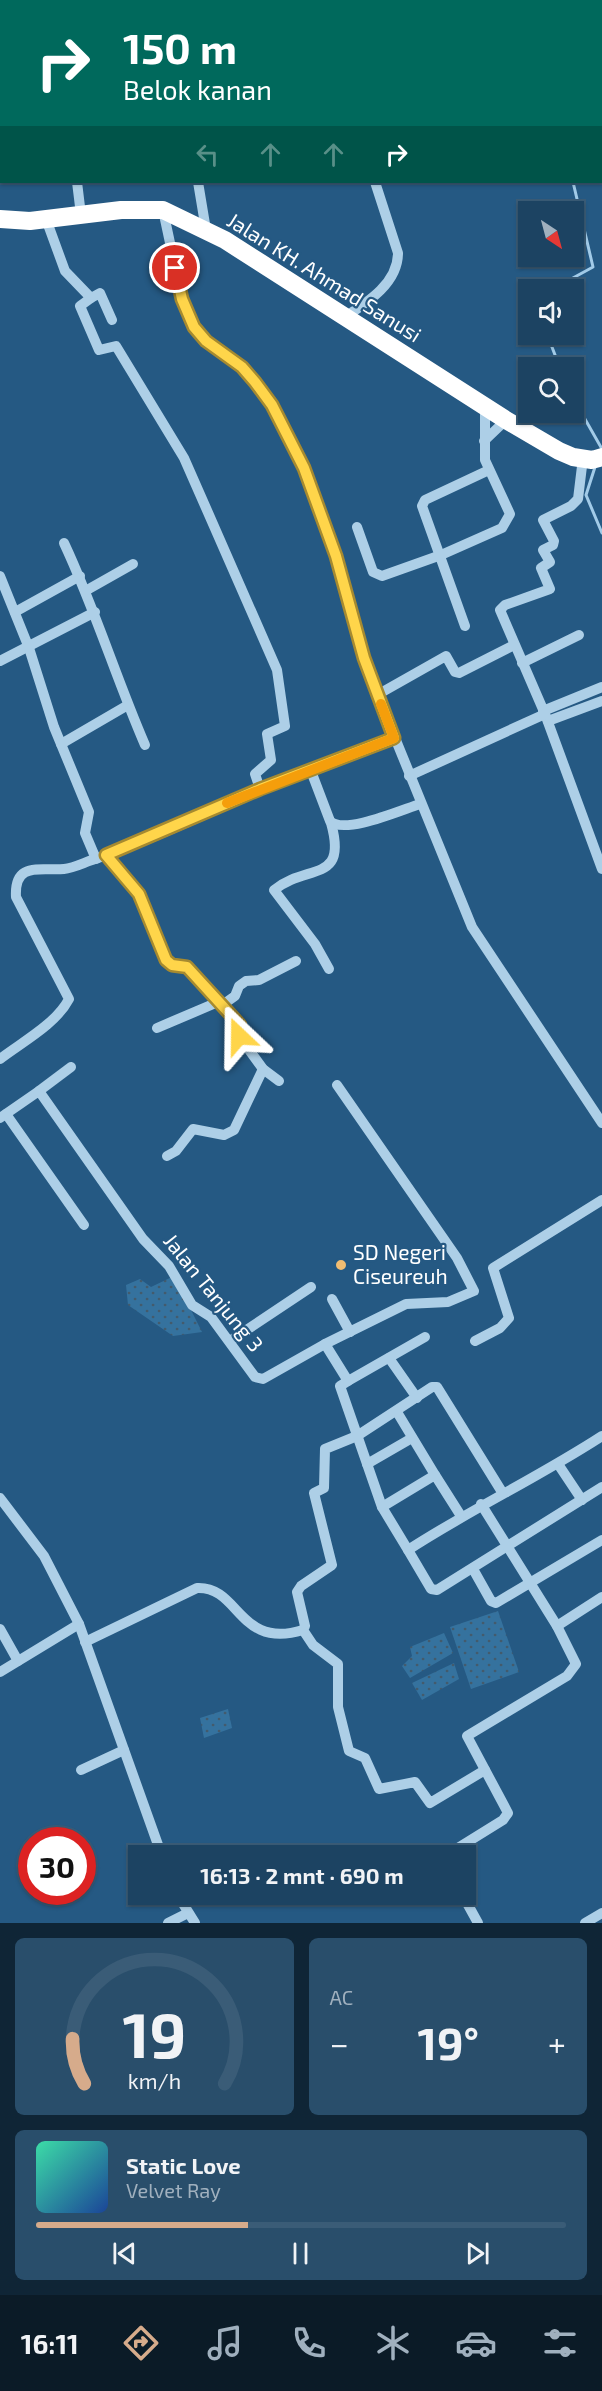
<!DOCTYPE html>
<html lang="id">
<head>
<meta charset="utf-8">
<style>
	:root { --surface:#1c4362; --page:#294e6b; --text:#f1f3f6; --muted:#a0b0be; --line:#3a5c77; --accent:#d6ab8b }
	body { margin:0; font-family:"Exo 2",sans-serif; background:var(--page); color:var(--text); height:100vh; display:flex; flex-direction:column; font-size:22px; white-space:nowrap }
	* { box-sizing:border-box; margin:0 }
	p { font-size:20px; color:var(--muted) }
	.icon { flex:none; width:33px; height:33px; fill:none; stroke:currentColor; stroke-width:2; stroke-linecap:round; stroke-linejoin:round }
	.map { position:relative; height:1923px; overflow:hidden }
	.sheet { display:flex; flex-direction:column; gap:15px; padding:15px; background:#0f2536; flex:1 }
	.sheet>* { flex:none }
	.banner { position:absolute; left:0px; top:0px; width:603px; height:183px; box-shadow:0 2px 4px #0004,0 0 0 2px var(--line); background:#00695c; color:#fff; overflow:hidden }
	.needle { width:39px; rotate:144deg }
	.controls { position:absolute; left:518px; top:201px; display:grid; gap:12px }
	.controls a { display:grid; place-items:center; width:66px; height:66px; border-radius:0px; background:var(--surface); box-shadow:0 2px 4px #0004,0 0 0 2px var(--line); font-size:30px }
	.speed { position:absolute; left:18px; top:1827px; display:flex; gap:12px; font-size:30px; font-weight:700; text-align:center }
	.speed>* { display:grid; place-content:center; width:78px; height:78px; border-radius:50%; background:var(--surface); box-shadow:0 2px 4px #0004,0 0 0 2px var(--line); line-height:1 }
	.speed .limit { border:9px solid #d22; background:#fff; color:#111 }
	.pin { position:absolute; display:grid; place-items:center; width:51px; height:51px; color:#fff; margin:-26px; border:3px solid #fff; border-radius:50%; box-shadow:0 2px 6px #0007 }
	.me { position:absolute; width:66px; margin:-33px; rotate:337deg; stroke-linejoin:round; filter:drop-shadow(0 0 4px #0008) }
	.turn { display:flex; align-items:center; gap:21px; height:126px; padding:0 24px; font-size:27px }
	.turn .icon { width:78px; height:78px; stroke-width:2.5 }
	.turn b { display:block; font-size:42px; line-height:51px }
	.lanes { display:flex; align-items:center; height:57px; padding:0 24px; background:#0003; justify-content:center; gap:30px; direction:ltr }
	.lanes .off { opacity:.35 }
	.big { font-size:45px; font-weight:700; line-height:1.1 }
	.sheet .widget { flex:1; display:flex; flex-direction:column; justify-content:center; gap:9px; min-width:0; padding:0 21px; border-radius:9px; background:var(--page) }
	.sheet .dial { align-items:center; gap:0 }
	.dial svg { height:156px; overflow:visible; fill:none; stroke:var(--line); stroke-width:7; stroke-linecap:round; text-anchor:middle }
	.dial text { fill:var(--text); stroke:none }
	.song { display:flex; align-items:center; gap:18px }
	.cover { width:72px; height:72px; border-radius:9px; background:linear-gradient(135deg,hsl(160 70% 55%),hsl(220 70% 35%)) }
	.played { height:6px; border-radius:3px; background:linear-gradient(90deg,var(--accent) 40%,var(--line) 40%) }
	.keys { display:flex; justify-content:space-around; direction:ltr }
	.heat { display:flex; justify-content:space-between; align-items:center; font-size:33px; direction:ltr }
	.sheet .tiles { flex:1; display:grid; gap:15px; grid-template-columns:1fr 1fr }
	.widget:last-child { grid-column:span 2 }
	.trip { position:absolute; left:128px; top:1845px; width:348px; height:60px; border-radius:0px; background:var(--surface); box-shadow:0 2px 4px #0004,0 0 0 2px var(--line); font-weight:700; line-height:60px; text-align:center }
	.tabs { display:flex; height:96px; justify-content:space-around; align-items:center; background:#0b1b27; color:var(--muted) }
	.tabs .icon { width:42px; height:42px }
	.tabs .on { color:var(--accent) }
	.tabs b { font-size:27px; color:var(--text) }
	.map>svg:first-child { display:block }
</style>
</head>
<body>
<div class="map">
<svg width="602" height="1923" viewBox="0 0 602 1923">
	<defs>
		<pattern id="grass-dots" width="8" height="8" patternUnits="userSpaceOnUse" patternTransform="scale(1.5)"><rect width="8" height="8" fill="#35729e"/><path d="M2 2h.1M6 6h.1" fill="none" stroke="#435b6d" stroke-width="1.8" stroke-linecap="round"/></pattern>
	</defs>
	<rect width="100%" height="100%" fill="#255983"/>
	<g fill="url(#grass-dots)">
		<path d="M174 1276 202 1332 173 1336 128 1305 126 1285 140 1279 151 1287Z"/>
		<path d="M498 1611 519 1672 471 1689 450 1627Z"/>
		<path d="M444 1633 453 1653 410 1678 402 1666 412 1656 410 1647Z"/>
		<path d="M454 1663 459 1679 422 1700 412 1683Z"/>
		<path d="M228 1709 232 1728 204 1738 200 1718Z"/>
	</g>
	<g fill="none" stroke-linecap="round" stroke-linejoin="round">
		<g stroke="#a2cbe8" stroke-width="3">
			<path d="M448 0V2"/>
			<path d="M551 290 593 267 573 182"/>
			<path d="M547 334 560 368"/>
			<path d="M573 398 602 449"/>
			<path d="M595 467 586 495 602 533"/>
		</g>
		<g stroke="#adcfe7" stroke-width="10">
			<path d="M63 0V2"/>
			<path d="M164 0 165 2"/>
			<path d="M364 0 365 2"/>
			<path d="M77 182 81 215"/>
			<path d="M198 182 206 230"/>
			<path d="M163 210 182 299 194 327 206 341 242 367 255 382 272 405 304 468 336 556 369 674 472 927 602 1123"/>
			<path d="M46 219 65 271 91 298 100 293 112 320"/>
			<path d="M91 298 80 306 99 350 116 346 184 458 206 508 277 670 285 726 267 734 271 760 255 774 260 789"/>
			<path d="M345 317C368 302 398 283 398 253L375 182"/>
			<path d="M484 441 506 420"/>
			<path d="M583 458 578 499 571 506 543 520 554 541 553 545 543 550 550 562 541 568 550 589 505 605 500 610 545 714 602 869"/>
			<path d="M357 527 373 572 382 576 441 555 502 528 510 514 485 460V407"/>
			<path d="M64 543C95 609 116 678 145 745"/>
			<path d="M0 576 29 648 54 727 89 812 85 833 96 859"/>
			<path d="M87 590 133 564"/>
			<path d="M15 612 80 576"/>
			<path d="M465 626 422 506 425 500 489 470"/>
			<path d="M0 661 95 612"/>
			<path d="M522 663 579 635"/>
			<path d="M377 695 446 656 455 672 459 673 514 645"/>
			<path d="M543 711 602 687"/>
			<path d="M548 721 602 701"/>
			<path d="M61 744 128 705"/>
			<path d="M311 771 394 738"/>
			<path d="M409 776 545 714"/>
			<path d="M106 855 139 894 166 960 172 965 187 967 241 1027 239 1036 263 1069 279 1081"/>
			<path d="M329 969 315 944 274 890C307 863 348 884 331 823"/>
			<path d="M221 1006 235 996 239 986 246 981 259 980 296 961"/>
			<path d="M157 1028 218 1002"/>
			<path d="M0 1059C22 1042 56 1024 69 999L16 897C14 861 40 871 64 869 74 868 85 862 95 859 168 835 237 796 311 771L330 821C344 835 401 810 420 804"/>
			<path d="M39 1091 71 1067"/>
			<path d="M6 1114 84 1225"/>
			<path d="M0 1118 39 1091 143 1239 169 1266 192 1305 211 1317 255 1377 263 1379 325 1344 348 1381 340 1386 382 1507 408 1550C471 1509 539 1477 602 1436"/>
			<path d="M167 1156 176 1151 193 1129 224 1135 234 1130 263 1069"/>
			<path d="M332 1299 350 1332"/>
			<path d="M230 1341 311 1287"/>
			<path d="M475 1341 500 1328 509 1318 493 1268 602 1200"/>
			<path d="M325 1344 406 1304 448 1302 474 1291 457 1258 337 1085"/>
			<path d="M389 1358 417 1398"/>
			<path d="M348 1381 425 1337"/>
			<path d="M397 1412 435 1475"/>
			<path d="M367 1464 412 1438"/>
			<path d="M558 1464 582 1500"/>
			<path d="M0 1498 44 1556 79 1624 162 1856"/>
			<path d="M382 1507 435 1475 461 1516"/>
			<path d="M408 1550 431 1589 437 1590 602 1487"/>
			<path d="M473 1569 491 1601 496 1603 602 1540"/>
			<path d="M557 1626 602 1597"/>
			<path d="M0 1629 18 1661"/>
			<path d="M85 1642 197 1588C240 1586 238 1650 303 1630"/>
			<path d="M0 1672 79 1624"/>
			<path d="M81 1770 124 1750"/>
			<path d="M485 1770 430 1803 415 1782 379 1789 365 1758 349 1751 338 1707V1664L313 1645 303 1630 305 1626 297 1592 301 1586 332 1565 314 1493 324 1488 325 1449 357 1436 432 1387H437L502 1492"/>
			<path d="M445 1856 503 1820 508 1813 467 1736 567 1676 576 1664 557 1626 481 1504"/>
			<path d="M177 1894 195 1923"/>
			<path d="M462 1894 478 1923"/>
			<path d="M168 1923 188 1913"/>
			<path d="M585 1923 602 1913"/>
		</g>
		<path stroke="#fff" stroke-width="18" d="M0 219 30 221 121 210H163L225 240 506 420 559 451 573 457 592 460 602 457"/>
	</g>
	<g fill="none" stroke-linecap="round" stroke-linejoin="round">
		<g stroke="#a68a30" stroke-width="15">
			<path id="route" d="M175 268 182 299 194 327 206 341 242 367 255 382 272 405 304 468 336 556 364 658 394 738 260 789 106 855 139 894 166 960 172 965 187 967 240 1025 239 1036"/>
		</g>
		<use href="#route" stroke="#ffd54a" stroke-width="10"/>
		<path stroke="#f59e0b" stroke-width="10" d="M227 803 394 738 381 704"/>
	</g>
	<circle fill="#f1bd72" stroke="#255983" stroke-width="2" cx="341" cy="1265" r="6"/>
	<g text-anchor="middle" stroke-width="4.5" stroke-linejoin="round" paint-order="stroke">
		<g font-size="21" fill="#fff" stroke="#255983">
			<text transform="translate(324 278) rotate(32)" y="7">Jalan KH. Ahmad Sanusi</text>
			<text transform="translate(213 1293) rotate(51)" y="7">Jalan Tanjung 3</text>
		</g>
		<g font-size="21" fill="#fff" stroke="#255983" text-anchor="start">
			<text x="353" y="1260">SD Negeri<tspan x="353" dy="24">Ciseureuh</tspan></text>
		</g>
	</g>
</svg>
<div class="controls">
<a><svg class="needle" viewBox="-14 -14 28 28"><path d="M0-13l5 13h-10z" fill="#e53935"/><path d="M0 13l5-13h-10z" fill="#a0b0be"/></svg></a>
<a><svg class="icon" aria-label="sound" viewBox="0 0 24 24"><path d="M4 9h4l5-4v14l-5-4H4zM17 9q2 3 0 6"/></svg></a>
<a><svg class="icon" aria-label="search" viewBox="0 0 24 24"><circle cx="10" cy="10" r="6"/><path d="M15 15l6 6"/></svg></a>
</div>
<div class="speed"><div class="limit">30</div></div>
<div class="pin" style="left:175px;top:268px;background:#d93025"><svg class="icon" aria-label="arrive" viewBox="0 0 24 24"><path d="M6 21V4h12l-3 4 3 4H6"/></svg></div>
<svg class="me" style="left:239px;top:1036px" viewBox="-20 -20 40 40"><path d="M0-17L14 15 0 8-14 15z" fill="#ffd54a" stroke="#fff" stroke-width="4"/></svg>
<div class="trip">16:13 · 2 mnt · 690 m</div>
<div class="banner">
<div class="turn"><svg class="icon" aria-label="right" viewBox="0 0 24 24"><path d="M7 20v-9h11M14 6l5 5-5 5"/></svg><div><b>150 m</b>Belok kanan</div></div>
<div class="lanes"><svg class="icon off" aria-label="left" viewBox="0 0 24 24"><path d="M17 20v-9H6M10 6l-5 5 5 5"/></svg><svg class="icon off" aria-label="ahead" viewBox="0 0 24 24"><path d="M12 20V5M6 11l6-6 6 6"/></svg><svg class="icon off" aria-label="ahead" viewBox="0 0 24 24"><path d="M12 20V5M6 11l6-6 6 6"/></svg><svg class="icon" aria-label="right" viewBox="0 0 24 24"><path d="M7 20v-9h11M14 6l5 5-5 5"/></svg></div>
</div>
</div>
<section class="sheet">
<div class="tiles">
<div class="widget dial"><svg viewBox="0 0 100 80">
<path d="M14 69A42 42 0 1 1 86 69"/>
<path d="M14 69A42 42 0 0 1 8 46" stroke="#d6ab8b"/>
<text x="50" y="56" font-size="32" font-weight="700">19</text>
<text x="50" y="72" font-size="11">km/h</text>
</svg></div>
<div class="widget"><p>AC</p>
<div class="heat"><a>−</a><b class="big">19°</b><a>+</a></div>
</div>
<div class="widget">
<div class="song"><i class="cover"></i><div><b>Static Love</b><p>Velvet Ray</p></div></div>
<div class="played"></div>
<div class="keys"><svg class="icon" aria-label="previous" viewBox="0 0 24 24"><path d="M18 5L8 12l10 7zM5 5v14"/></svg><svg class="icon" aria-label="pause" viewBox="0 0 24 24"><path d="M8 5v14M16 5v14"/></svg><svg class="icon" aria-label="next" viewBox="0 0 24 24"><path d="M6 5l10 7-10 7zM19 5v14"/></svg></div>
</div>
</div>
</section>
<nav class="tabs">
<b>16:11</b>
<svg class="icon on" aria-label="directions" viewBox="0 0 24 24"><path d="M12 3l9 9-9 9-9-9zM9 14v-3h6M13 9l2 2-2 2"/></svg>
<svg class="icon" aria-label="music" viewBox="0 0 24 24"><path d="M9 18V5l10-2v13"/><circle cx="6" cy="18" r="3"/><circle cx="16" cy="16" r="3"/></svg>
<svg class="icon" aria-label="phone" viewBox="0 0 24 24"><path d="M5 4h4l2 5-3 2q2 4 5 5l2-3 5 2v4C11 20 4 13 5 4z"/></svg>
<svg class="icon" aria-label="climate" viewBox="0 0 24 24"><path d="M12 3v18M4 7l16 10M4 17L20 7"/></svg>
<svg class="icon" aria-label="car" viewBox="0 0 24 24"><path d="M5 17H2v-5l4-1 3-4h7l3 4 3 1v5h-3M9 17h6M6 11h13"/><circle cx="7" cy="17" r="2"/><circle cx="17" cy="17" r="2"/></svg>
<svg class="icon" aria-label="filters" viewBox="0 0 24 24"><path d="M4 7h16M4 17h16"/><circle cx="9" cy="7" r="2"/><circle cx="15" cy="17" r="2"/></svg>
</nav>
</body>
</html>
